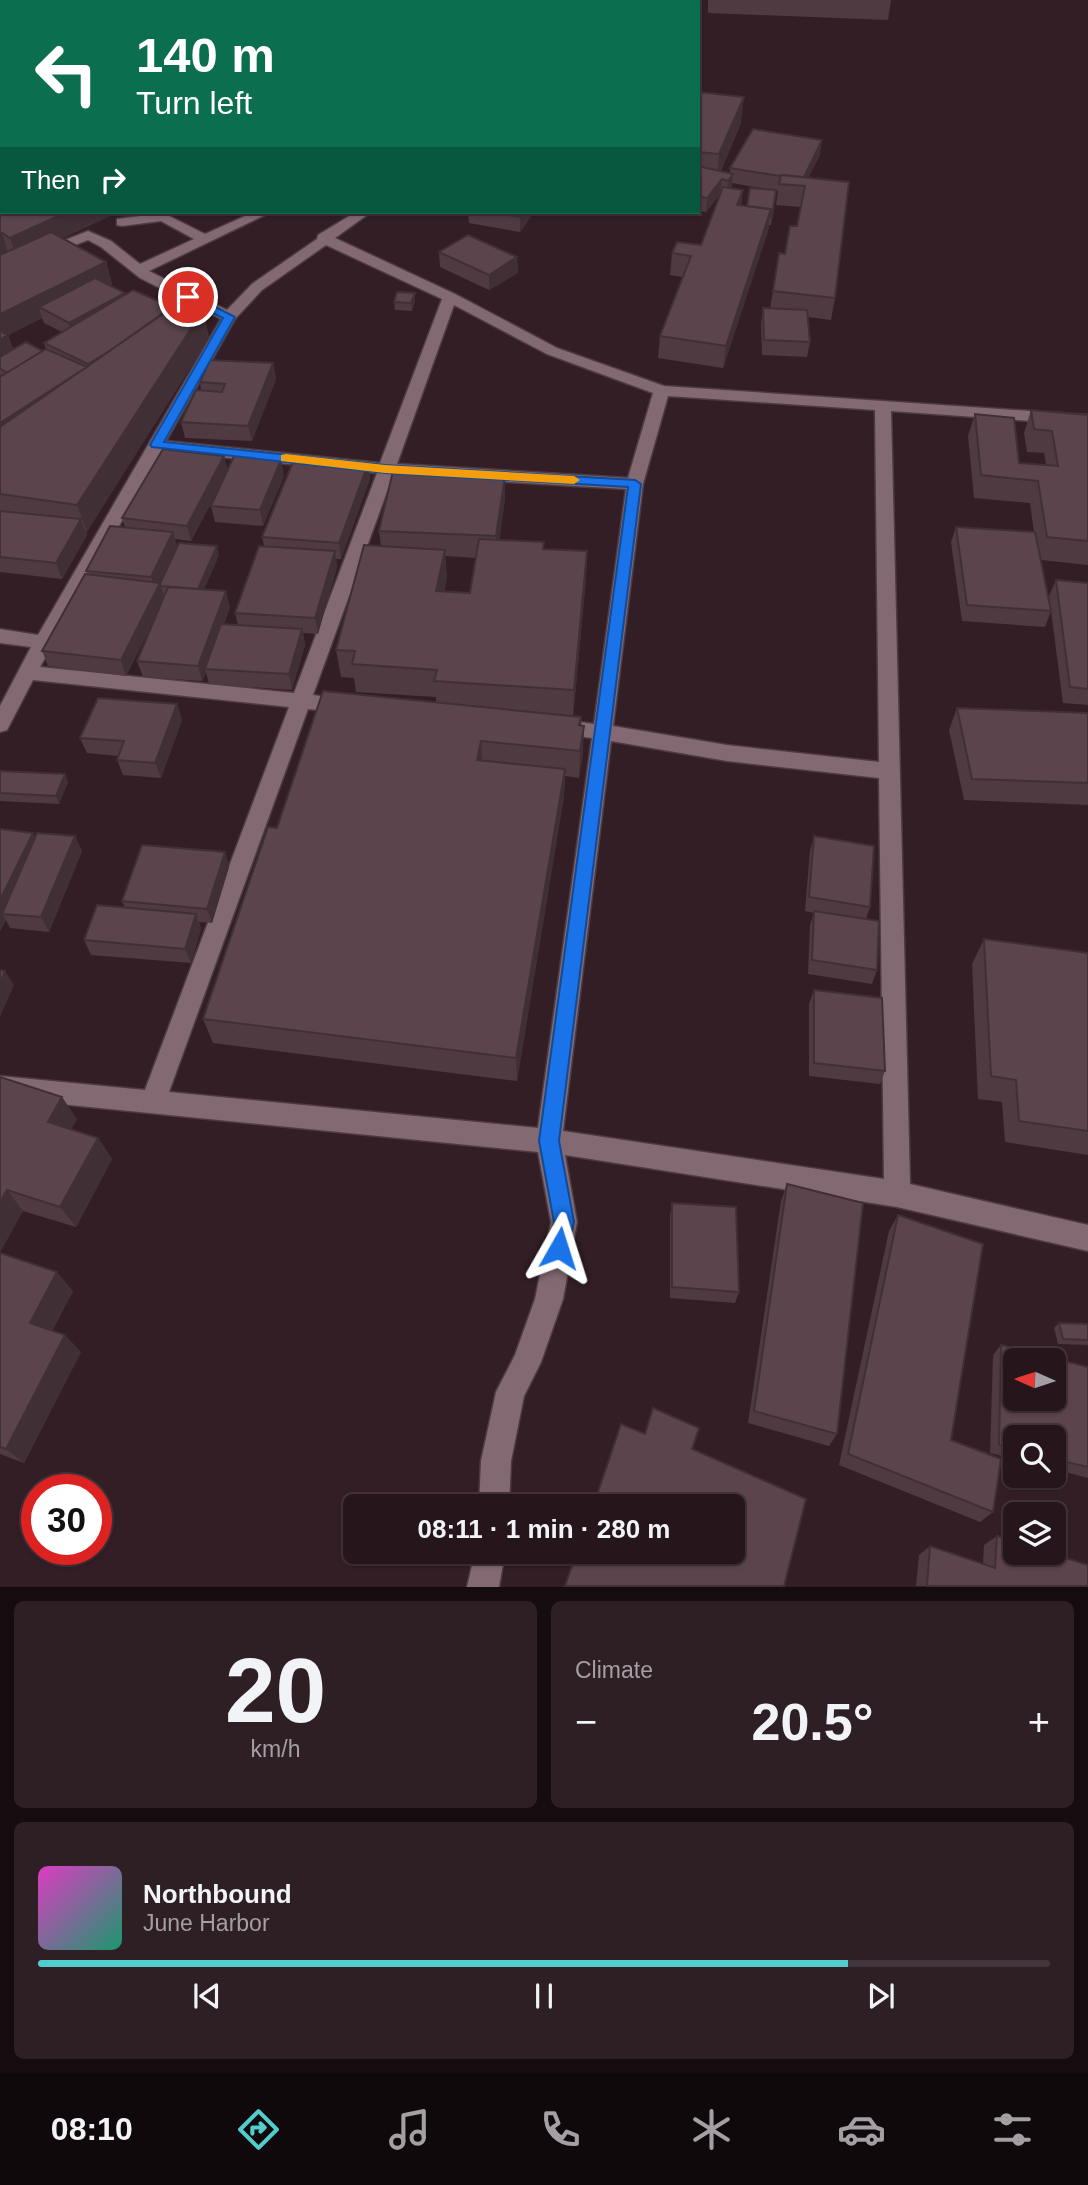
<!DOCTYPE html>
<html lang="en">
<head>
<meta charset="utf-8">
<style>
	:root { --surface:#26161c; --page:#2e1f25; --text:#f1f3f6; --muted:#a49fa3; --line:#42353b; --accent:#52cdcd }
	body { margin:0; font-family:Helvetica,sans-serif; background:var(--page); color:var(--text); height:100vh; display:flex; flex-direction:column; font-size:26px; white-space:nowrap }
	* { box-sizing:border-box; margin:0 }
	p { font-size:23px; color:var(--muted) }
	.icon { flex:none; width:38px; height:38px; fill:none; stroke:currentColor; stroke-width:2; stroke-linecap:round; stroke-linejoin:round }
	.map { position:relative; height:1587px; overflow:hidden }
	.details { display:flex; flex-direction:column; gap:14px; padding:14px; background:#150c0f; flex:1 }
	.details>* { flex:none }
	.banner { position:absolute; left:0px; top:0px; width:700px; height:214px; box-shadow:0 2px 5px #0004,0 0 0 2px var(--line); background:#0b6e4f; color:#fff; overflow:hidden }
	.needle { width:46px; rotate:273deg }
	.fabs { position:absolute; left:1003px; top:1348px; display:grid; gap:14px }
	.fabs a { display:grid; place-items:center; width:63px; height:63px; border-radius:10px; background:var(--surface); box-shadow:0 2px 5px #0004,0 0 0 2px var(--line); font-size:35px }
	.speed { position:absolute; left:21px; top:1474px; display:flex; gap:14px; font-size:35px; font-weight:700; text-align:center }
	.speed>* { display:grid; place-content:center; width:91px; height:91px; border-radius:50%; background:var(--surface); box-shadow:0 2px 5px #0004,0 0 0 2px var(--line); line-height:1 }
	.speed .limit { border:10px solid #d22; background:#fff; color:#111 }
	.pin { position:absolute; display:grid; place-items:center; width:60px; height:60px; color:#fff; margin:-30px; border:4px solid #fff; border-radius:50%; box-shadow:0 2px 7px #0007 }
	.me { position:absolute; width:77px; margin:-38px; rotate:6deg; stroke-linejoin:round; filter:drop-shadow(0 0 5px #0008) }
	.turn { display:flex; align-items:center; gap:24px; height:147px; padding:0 21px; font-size:32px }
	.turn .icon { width:91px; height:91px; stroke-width:2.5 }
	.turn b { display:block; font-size:49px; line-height:60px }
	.then { display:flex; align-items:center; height:66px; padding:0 21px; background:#0003; gap:14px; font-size:26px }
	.big { font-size:52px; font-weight:800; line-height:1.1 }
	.details .widget { flex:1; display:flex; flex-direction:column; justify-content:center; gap:10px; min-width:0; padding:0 24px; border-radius:10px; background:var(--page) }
	.details .dial { align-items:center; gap:0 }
	.dial b { font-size:91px; line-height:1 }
	.song { display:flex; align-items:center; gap:21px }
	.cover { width:84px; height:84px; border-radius:10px; background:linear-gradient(135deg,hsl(310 70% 55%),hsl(160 70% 35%)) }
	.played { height:7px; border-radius:4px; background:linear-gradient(90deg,var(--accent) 80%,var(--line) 80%) }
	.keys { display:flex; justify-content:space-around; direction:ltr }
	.heat { display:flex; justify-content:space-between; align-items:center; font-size:38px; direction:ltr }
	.details .tiles { flex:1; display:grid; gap:14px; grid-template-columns:1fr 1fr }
	.widget:last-child { grid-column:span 2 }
	.trip { position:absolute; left:343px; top:1494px; width:402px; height:70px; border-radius:10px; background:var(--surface); box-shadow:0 2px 5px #0004,0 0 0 2px var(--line); font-weight:800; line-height:70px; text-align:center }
	.tab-bar { display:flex; height:112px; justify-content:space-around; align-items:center; background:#0f090b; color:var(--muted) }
	.tab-bar .icon { width:49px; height:49px }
	.tab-bar .selected { color:var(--accent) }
	.tab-bar b { font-size:32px; color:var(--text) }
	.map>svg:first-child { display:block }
</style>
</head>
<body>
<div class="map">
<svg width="1088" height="1587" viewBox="0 0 1088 1587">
	<rect width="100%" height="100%" fill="#331e26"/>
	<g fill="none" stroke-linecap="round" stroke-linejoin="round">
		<g stroke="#4d3b42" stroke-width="3">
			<g id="minor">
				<path d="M344 0H354L343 2Z"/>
				<path d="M570 0H580L569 2Z"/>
				<path d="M2 143V151L0 152V144Z"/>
				<path d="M254 212H271L149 271 227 310 252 284 317 239 318 235 356 212H371L335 238 455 294 557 348 664 386 1088 415V425L891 411 910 1184 1088 1225V1251L897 1207 565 1155 577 1222 563 1299 541 1362 524 1396 511 1461 509 1507H479L481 1461 496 1392 515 1355 535 1299 551 1222 538 1152 0 1098V1076L145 1090 289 707 33 680 7 730 0 732V706L31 647 0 643V629L38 635 221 319 140 278 101 247 88 240 0 275V266L88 231 111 241 140 264 194 239 161 221 122 226 117 225V219L163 213 205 234ZM326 245 442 299 380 463 166 441 235 319 262 290ZM454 305 547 354 653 393 628 478 397 464ZM668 396 875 410 879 762 727 745 613 726 643 484ZM161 451 377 473 294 693 40 667ZM393 475 626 489 594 724 558 719 551 722 548 727 551 732 592 738 538 1128 169 1092 308 709 348 713 355 711 358 706 355 701 313 695ZM611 741 727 761 879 778 884 1179 563 1131Z"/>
				<path d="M475 1552H505L499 1587H467Z"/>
			</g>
		</g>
		<use href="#minor" fill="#836972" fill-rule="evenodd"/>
	</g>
	<g fill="#4f3a42" fill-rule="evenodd">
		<path d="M708 0H891L888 20 708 13Z"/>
		<path d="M698 92 741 123 721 171 730 173V168L820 155 808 178 835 298 831 320 808 317 810 342 807 357 762 355 761 324 763 308 770 309 779 253 785 254 797 226 801 207 776 205 778 191 776 190 771 225H769L768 231 723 368 658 358 660 336 683 277 670 275 672 253 701 245 720 194 706 212 698 211ZM732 183 771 190 747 206H741L743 190 731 189Z"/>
		<path d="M0 154 2 212H113L114 214 63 238 106 262 112 284 110 285 126 295 172 307 203 310 209 338 86 532 87 535 62 579 0 572V377L2 376 0 375ZM42 318 44 323 62 332 44 343 46 349 43 351 13 349 8 335Z"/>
		<path d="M468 212H534L520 232 469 223Z"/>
		<path d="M439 252 517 257 518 273 489 290 440 267Z"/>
		<path d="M415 301 412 311 395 310 394 302Z"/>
		<path d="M273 363 276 379 252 441 185 438 181 422 201 390 200 382Z"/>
		<path d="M1031 410 1088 415V565L1041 560 1051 610 1049 596 1056 580 1088 583V705L1063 703 1051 611 1045 627 962 621 951 542 956 527 1034 532 1030 503 974 498 968 436 975 414 1019 463 1046 465 1044 453 1027 452 1024 433Z"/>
		<path d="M368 464 370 479 341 559H336L337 567 318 634 303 633 305 645 292 690 209 684 206 672 202 681 143 677 137 661 157 614 126 676 48 666 42 651 88 575 86 571 125 527 122 518 228 470 284 476 263 526 215 522 211 506 222 482 191 541 175 539 177 547 219 555 204 589 230 607 224 624 238 625 235 613 264 546 262 537Z"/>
		<path d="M505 498 499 540 544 549 586 579 573 716 581 717 583 753 579 778 565 776 564 796 517 1081 213 1043 203 1019 277 828 436 702V697L356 692 354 678 341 677 336 650 381 546 379 531ZM445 556 476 558 470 593 444 591 447 578Z"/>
		<path d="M177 704 182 720 161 778 123 775 117 760 118 756 87 753 80 738Z"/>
		<path d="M957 708 1088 713V805L964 800 949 730Z"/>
		<path d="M0 771 68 782 59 804 0 801Z"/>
		<path d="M0 829 33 833 35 838 75 836 82 851 49 932 10 928 6 920 0 931Z"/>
		<path d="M814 836 870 907 866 919 877 970 872 984 808 974 810 925 814 913 805 911 810 851Z"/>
		<path d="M225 852 229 867 212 923 199 922 201 929 191 963 91 955 84 940 125 908 122 901Z"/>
		<path d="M984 939 1088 953V1155L1005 1142 1002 1102 978 1099 972 964Z"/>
		<path d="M814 990 885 1071 880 1084 809 1076V1004Z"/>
		<path d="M0 1077 77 1119 71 1129 98 1138 112 1159 76 1227 23 1211 0 1252Z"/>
		<path d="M787 1184 837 1434 829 1446 748 1423 781 1201Z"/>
		<path d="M672 1203 739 1292 735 1303 670 1298V1215Z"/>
		<path d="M898 1215 951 1440 993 1512 980 1522 839 1465 889 1231Z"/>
		<path d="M0 1253 73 1291 52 1331 81 1352 24 1463 0 1454Z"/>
		<path d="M1059 1323 1088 1324V1345L1058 1344 1054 1328Z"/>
		<path d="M1001 1345 1088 1367V1478L1054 1469V1437H1015V1459L990 1453 993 1355Z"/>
		<path d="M997 1536 1088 1586H916L919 1555 930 1546 983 1564 984 1545Z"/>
	</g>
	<g fill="#403036">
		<path d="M744 97 741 123 717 180 719 154Z"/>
		<path d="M822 140 820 155 804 186 802 180Z"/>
		<path d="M733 174 731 189 726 195 728 181Z"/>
		<path d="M722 179 720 194 706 212 707 198Z"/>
		<path d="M743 190 740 211 737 205Z"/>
		<path d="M771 209 768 231 723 368 726 346Z"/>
		<path d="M67 212H113L114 214 17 259 10 238Z"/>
		<path d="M524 212H534L520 232V217Z"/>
		<path d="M2 233 9 255 0 259V234Z"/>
		<path d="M517 257 518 273 489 290V275Z"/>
		<path d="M106 262 112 284 52 314 39 307 42 318 8 335 14 351 0 359V314Z"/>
		<path d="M125 293 130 308 74 339 69 323Z"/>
		<path d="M415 293V301L412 311 411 303Z"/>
		<path d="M203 310 209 338 87 532 77 505Z"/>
		<path d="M273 363 276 379 252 441 248 426Z"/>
		<path d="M87 367 0 443V423Z"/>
		<path d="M224 456 228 471 191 541 187 526Z"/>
		<path d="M281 460 284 476 263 526 260 510Z"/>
		<path d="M368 464 370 479 341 559 339 543Z"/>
		<path d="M505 476V498L497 559 496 536Z"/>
		<path d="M81 519 87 535 62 579 56 563Z"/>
		<path d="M173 532 177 547 160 584 165 599 126 676 121 660 156 591 151 577Z"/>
		<path d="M217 546 219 555 200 598 198 590Z"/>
		<path d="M445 550 447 578 439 618 436 591Z"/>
		<path d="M335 551 337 567 318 634 315 618Z"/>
		<path d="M587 551 586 579 573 717 574 690Z"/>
		<path d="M226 591 230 607 207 669H205L206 672 202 681 198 666Z"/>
		<path d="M302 629 305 645 292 690 289 674Z"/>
		<path d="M177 704 182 720 161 778 155 763Z"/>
		<path d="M584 726 583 753 579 778 580 751Z"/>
		<path d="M481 741 483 768 477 760Z"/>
		<path d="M565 769 564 796 517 1081 516 1058Z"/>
		<path d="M65 774 68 782 59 804 56 796Z"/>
		<path d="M33 833 40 848 2 914 6 920 0 931V900Z"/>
		<path d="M75 836 82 851 49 932 41 917Z"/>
		<path d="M225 852 229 867 212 923 207 909Z"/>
		<path d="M196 914 201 929 191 963 185 949Z"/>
		<path d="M5 971 14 985 0 1017V983Z"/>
		<path d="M62 1097 77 1119 63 1144 48 1122Z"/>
		<path d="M98 1138 112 1159 76 1227 60 1207Z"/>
		<path d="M7 1190 23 1211 0 1252V1202Z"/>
		<path d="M57 1272 73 1291 47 1341 30 1323Z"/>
		<path d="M65 1335 81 1352 24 1463 6 1449Z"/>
	</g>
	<g fill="#5c444d" stroke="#403036" stroke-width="2" fill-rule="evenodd">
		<path d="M465 0H478L502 1 464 2Z"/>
		<path d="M698 92 744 97 719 154 698 152Z"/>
		<path d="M753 129 822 140 804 177 781 175 780 176 730 168Z"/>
		<path d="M0 154 2 155V185L0 186Z"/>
		<path d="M698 166 733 174 728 181 722 179 707 198 698 196Z"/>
		<path d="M781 175 849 182 835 298 773 291 779 253 785 254 790 226H797L805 186 779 184Z"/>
		<path d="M723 187 743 190 737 205 771 209 726 346 660 336 691 256 672 253 677 242 701 245Z"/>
		<path d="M750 188 776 190 772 217H770L771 209 747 206Z"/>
		<path d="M0 193H2V212H67L10 238 2 233 0 234Z"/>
		<path d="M489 212H524L520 217Z"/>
		<path d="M51 232 106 262 0 314V255Z"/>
		<path d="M468 235 517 257 489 275 439 252Z"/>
		<path d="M95 278 125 293 69 323 39 307Z"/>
		<path d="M133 290 172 307 108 352 88 364 44 343Z"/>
		<path d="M397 292 415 293 411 303 394 302Z"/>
		<path d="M173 307 203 310 77 505 0 494V427Z"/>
		<path d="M763 308 807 310 810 342 764 340Z"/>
		<path d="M0 331 8 335 0 340Z"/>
		<path d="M26 342 43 351 8 373 0 369V357Z"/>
		<path d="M46 349 87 367 0 423V377Z"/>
		<path d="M210 360 273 363 248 426 181 422 196 390 222 392 225 384 200 382Z"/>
		<path d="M1031 410 1088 415V541L1047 537 1038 481 981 475 975 414 1014 418 1019 463 1058 466 1052 431 1034 429Z"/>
		<path d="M163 449 224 456 187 526 122 518Z"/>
		<path d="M234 456 281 460 260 510 211 506Z"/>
		<path d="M295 457 368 464 339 543 262 537Z"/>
		<path d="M393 471 505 476 496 536 379 531Z"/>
		<path d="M0 511 81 519 56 563 0 557Z"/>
		<path d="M110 526 173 532 151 577 86 571Z"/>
		<path d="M956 527 1035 532 1051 611 967 605Z"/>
		<path d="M479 539 544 542 543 549 587 551 574 690 434 681 437 670 352 664 355 651 336 650 364 545 445 550 436 591 470 593Z"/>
		<path d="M179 543 217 546 198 589 161 586 160 584Z"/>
		<path d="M259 546 335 551 315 618 235 613Z"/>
		<path d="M85 574 160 583 121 660 42 651Z"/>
		<path d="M1056 580 1088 583V689L1070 687Z"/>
		<path d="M168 587 226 591 198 666 137 661Z"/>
		<path d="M221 624 302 629 289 674 205 669Z"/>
		<path d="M323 691 581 717 579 725 584 726 580 751 481 741 477 760 565 769 516 1058 203 1019 268 827 277 828Z"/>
		<path d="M98 698 177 704 155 763 117 760 124 741 80 738Z"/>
		<path d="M957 708 1088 713V783L972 779Z"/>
		<path d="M0 771 65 774 56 796 0 793Z"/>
		<path d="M0 829 33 833 0 900Z"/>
		<path d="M37 833 75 836 41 917 2 914Z"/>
		<path d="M814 836 874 846 870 907 809 897Z"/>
		<path d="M142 845 225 852 207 909 122 901Z"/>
		<path d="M97 905 196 914 185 949 84 940Z"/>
		<path d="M814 911 879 921 877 970 812 960Z"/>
		<path d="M984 939 1088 953V1131L1019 1121 1016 1080 991 1076Z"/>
		<path d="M0 970 5 971 0 983Z"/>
		<path d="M814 990 882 998 885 1071 814 1063Z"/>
		<path d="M0 1077 62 1097 48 1122 98 1138 60 1207 7 1190 0 1202Z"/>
		<path d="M787 1184 863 1203 837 1434 754 1411Z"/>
		<path d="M672 1203 736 1207 739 1292 672 1287Z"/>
		<path d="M898 1215 983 1244 951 1440 1001 1459 993 1512 848 1454Z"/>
		<path d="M0 1253 57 1272 30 1323 65 1335 6 1449 0 1447Z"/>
		<path d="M1059 1323 1088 1324V1340L1063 1339Z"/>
		<path d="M1001 1345 1088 1367V1467L1054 1459V1437H1015V1449L999 1445ZM1015 1360H1054V1398H1015Z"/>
		<path d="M653 1408 699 1428 692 1449 806 1499 784 1586H565L577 1552H733V1507H593L621 1424 645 1434Z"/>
		<path d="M997 1536 1015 1542V1552H1047L1088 1565V1586H927L930 1546 995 1568Z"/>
	</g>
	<path fill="#1a73e8" stroke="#114b97" stroke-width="2" d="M188 293 235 317 164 442 385 465 635 480 641 484 559 1141 574 1222 566 1255 559 1258 552 1255 549 1248 554 1222 539 1141 628 487 385 473 152 447 150 445 223 318 184 299V294Z"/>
	<path fill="#f59e0b" d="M286 454 385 465 574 476 580 480 574 484 385 473 281 461V455Z"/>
</svg>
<div class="fabs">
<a><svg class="needle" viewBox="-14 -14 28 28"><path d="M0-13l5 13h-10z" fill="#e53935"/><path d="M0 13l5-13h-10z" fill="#a49fa3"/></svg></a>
<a><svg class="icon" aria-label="search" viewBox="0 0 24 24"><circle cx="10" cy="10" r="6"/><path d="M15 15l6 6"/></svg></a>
<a><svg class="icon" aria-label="layers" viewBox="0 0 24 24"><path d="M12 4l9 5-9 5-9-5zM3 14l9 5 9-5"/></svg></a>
</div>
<div class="speed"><div class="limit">30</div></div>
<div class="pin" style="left:188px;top:297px;background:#d93025"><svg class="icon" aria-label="arrive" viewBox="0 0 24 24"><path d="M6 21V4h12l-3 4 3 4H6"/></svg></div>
<svg class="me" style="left:559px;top:1248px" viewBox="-20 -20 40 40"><path d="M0-17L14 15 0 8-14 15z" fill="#1a73e8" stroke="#fff" stroke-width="4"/></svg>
<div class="trip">08:11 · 1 min · 280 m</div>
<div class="banner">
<div class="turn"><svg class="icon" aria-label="left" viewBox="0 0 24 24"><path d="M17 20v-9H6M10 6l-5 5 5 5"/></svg><div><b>140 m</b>Turn left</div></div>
<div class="then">Then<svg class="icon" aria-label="right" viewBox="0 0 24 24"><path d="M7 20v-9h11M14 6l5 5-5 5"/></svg></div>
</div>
</div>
<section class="details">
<div class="tiles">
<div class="widget dial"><b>20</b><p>km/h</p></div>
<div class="widget"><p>Climate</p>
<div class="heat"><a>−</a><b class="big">20.5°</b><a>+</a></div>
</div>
<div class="widget">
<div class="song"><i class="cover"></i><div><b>Northbound</b><p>June Harbor</p></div></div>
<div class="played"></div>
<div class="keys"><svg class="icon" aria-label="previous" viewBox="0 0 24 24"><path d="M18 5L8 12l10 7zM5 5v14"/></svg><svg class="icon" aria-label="pause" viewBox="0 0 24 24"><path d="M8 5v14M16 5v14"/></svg><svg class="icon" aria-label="next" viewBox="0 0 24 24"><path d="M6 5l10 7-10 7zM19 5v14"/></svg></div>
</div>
</div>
</section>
<nav class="tab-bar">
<b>08:10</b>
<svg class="icon selected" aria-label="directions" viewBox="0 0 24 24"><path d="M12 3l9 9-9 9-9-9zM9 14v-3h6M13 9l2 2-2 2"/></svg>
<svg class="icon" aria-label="music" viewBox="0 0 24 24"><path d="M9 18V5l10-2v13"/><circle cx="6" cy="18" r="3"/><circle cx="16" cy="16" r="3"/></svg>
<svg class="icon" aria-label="phone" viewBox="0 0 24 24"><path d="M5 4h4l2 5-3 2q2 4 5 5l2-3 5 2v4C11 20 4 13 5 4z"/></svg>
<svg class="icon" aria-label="climate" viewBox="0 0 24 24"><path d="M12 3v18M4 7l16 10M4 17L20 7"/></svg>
<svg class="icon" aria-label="car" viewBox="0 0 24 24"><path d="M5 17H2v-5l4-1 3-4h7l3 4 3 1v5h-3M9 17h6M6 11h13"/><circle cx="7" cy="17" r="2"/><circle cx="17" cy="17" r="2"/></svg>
<svg class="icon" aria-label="filters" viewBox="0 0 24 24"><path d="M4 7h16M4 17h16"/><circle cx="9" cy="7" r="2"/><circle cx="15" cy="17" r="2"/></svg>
</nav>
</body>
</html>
